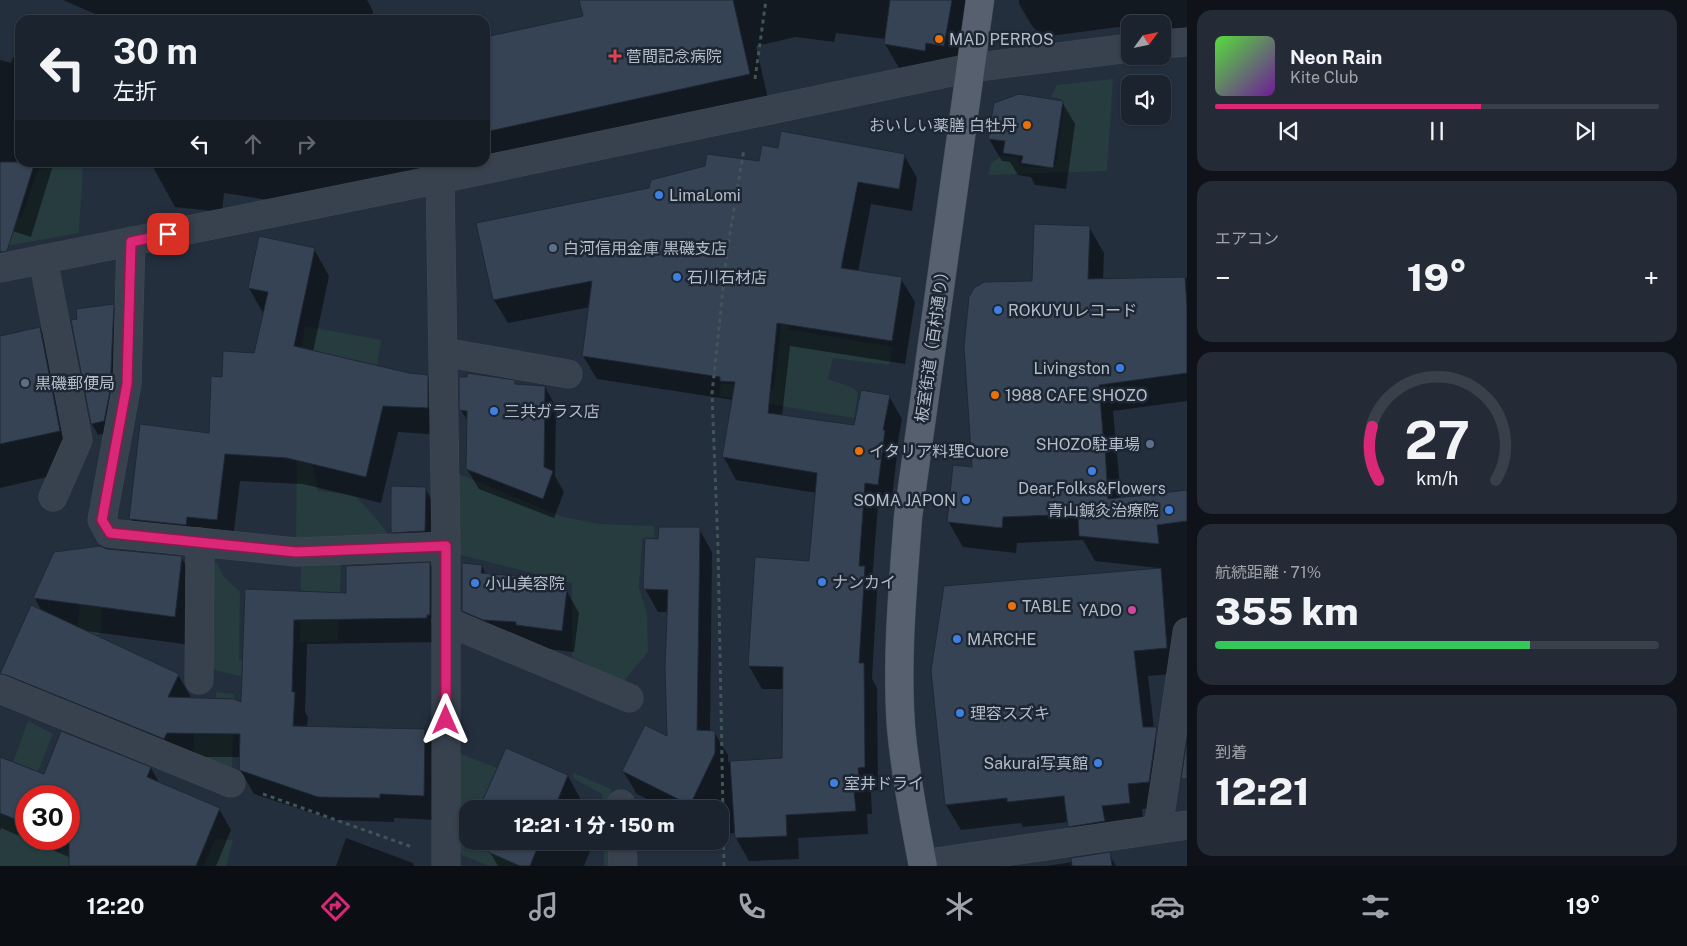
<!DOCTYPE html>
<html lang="ja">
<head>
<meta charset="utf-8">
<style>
	:root { --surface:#1b232e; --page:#242b36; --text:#f1f3f6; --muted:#a0a4aa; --line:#39404a; --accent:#db2777 }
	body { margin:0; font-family:"Public Sans","Noto Sans JP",sans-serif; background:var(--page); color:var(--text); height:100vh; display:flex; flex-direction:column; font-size:19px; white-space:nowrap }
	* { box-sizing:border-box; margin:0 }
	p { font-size:16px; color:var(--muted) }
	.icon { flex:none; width:28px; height:28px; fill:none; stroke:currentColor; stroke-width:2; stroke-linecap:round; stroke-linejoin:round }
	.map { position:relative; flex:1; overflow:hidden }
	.drawer { display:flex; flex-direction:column; gap:10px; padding:10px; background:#0f1319; width:500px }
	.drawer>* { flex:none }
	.guide { position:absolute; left:15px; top:15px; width:475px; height:152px; border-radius:15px; box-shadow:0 1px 4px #0004,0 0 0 1px var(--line); background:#1b232e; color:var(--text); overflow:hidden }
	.needle { width:32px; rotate:57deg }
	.controls { position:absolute; left:1121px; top:15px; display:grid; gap:10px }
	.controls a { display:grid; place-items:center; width:50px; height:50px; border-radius:10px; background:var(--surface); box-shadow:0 1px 4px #0004,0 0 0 1px var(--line); font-size:25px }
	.speed { position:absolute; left:15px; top:785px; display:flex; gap:10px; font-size:25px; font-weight:700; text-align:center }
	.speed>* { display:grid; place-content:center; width:65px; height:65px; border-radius:50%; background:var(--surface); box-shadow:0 1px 4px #0004,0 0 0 1px var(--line); line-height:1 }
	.speed .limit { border:8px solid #d22; background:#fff; color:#111 }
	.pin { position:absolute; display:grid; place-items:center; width:42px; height:42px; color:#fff; margin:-21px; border-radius:10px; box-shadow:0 2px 8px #0006 }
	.me { position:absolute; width:55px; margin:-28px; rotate:0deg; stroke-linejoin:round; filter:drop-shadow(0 0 4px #0008) }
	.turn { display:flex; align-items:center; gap:18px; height:105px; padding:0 15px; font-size:22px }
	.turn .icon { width:65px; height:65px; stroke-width:2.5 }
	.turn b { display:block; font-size:35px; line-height:42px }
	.lanes { display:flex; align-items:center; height:48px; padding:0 15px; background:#0003; justify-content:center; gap:25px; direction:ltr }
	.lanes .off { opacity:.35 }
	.big { font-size:38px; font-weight:800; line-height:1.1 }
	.drawer .card { flex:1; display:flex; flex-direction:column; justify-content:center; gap:8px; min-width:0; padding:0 18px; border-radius:15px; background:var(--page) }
	.drawer .dial { align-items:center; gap:0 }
	.dial svg { height:130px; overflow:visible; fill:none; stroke:var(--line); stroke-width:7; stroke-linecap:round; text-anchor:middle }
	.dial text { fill:var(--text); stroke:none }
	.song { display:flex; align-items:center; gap:15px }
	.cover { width:60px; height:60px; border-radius:8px; background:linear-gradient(135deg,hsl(110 70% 55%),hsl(280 70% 35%)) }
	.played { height:5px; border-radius:2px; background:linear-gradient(90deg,var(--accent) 60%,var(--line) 60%) }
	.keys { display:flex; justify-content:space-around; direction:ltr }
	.heat { display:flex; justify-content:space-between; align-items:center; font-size:28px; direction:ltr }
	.charge { height:8px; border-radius:4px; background:linear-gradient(90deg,#34c759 71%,var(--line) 0) }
	.trip { position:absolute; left:459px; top:800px; width:270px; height:50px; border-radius:15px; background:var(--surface); box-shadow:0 1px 4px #0004,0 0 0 1px var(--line); font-weight:800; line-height:50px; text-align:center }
	.tabs { display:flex; height:80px; justify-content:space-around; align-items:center; background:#0b0e12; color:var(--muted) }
	.tabs .icon { width:35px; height:35px }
	.tabs .current { color:var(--accent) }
	.tabs b { font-size:22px; color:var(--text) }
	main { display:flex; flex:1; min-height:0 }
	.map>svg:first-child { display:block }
</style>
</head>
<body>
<main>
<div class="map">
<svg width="1187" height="866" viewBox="0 0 1187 866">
	<rect width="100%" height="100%" fill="#242f3e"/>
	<g fill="#263c3f">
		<path d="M1113 79 1107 171 988 175 991 163 1002 156 1017 157 1020 166 1047 168 1056 164 1064 105 1061 99 1051 97 1057 85Z"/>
		<path d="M40 163H83L79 233 0 247V211L22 217Z"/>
		<path d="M781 254 844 262 842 279 795 273 788 329 893 347 889 365 833 358 828 379 853 388 858 393 854 418 719 396 721 383 774 389 782 315Z"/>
		<path d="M305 326 381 340 377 366 327 354H300Z"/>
		<path d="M297 435C311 457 314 466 318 491L354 495 375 517 389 535 296 539Z"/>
		<path d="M459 474 563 517 600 524 654 526 655 537 642 539 639 588 647 613 648 652 623 682 572 657V583L457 554Z"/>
		<path d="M210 561 217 563 223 576 240 592 239 660 275 666V685L208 668Z"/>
		<path d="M341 564 338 641 300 643 301 566Z"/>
		<path d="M83 580 102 588 101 631 97 636 78 676 102 697 93 715 68 707Z"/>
		<path d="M216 692 234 694 232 771 194 754V733H216Z"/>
		<path d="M28 721 53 734 28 796H26L23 808 26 822V839H49L85 855 88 866H0V799Z"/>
		<path d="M461 754 497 768 482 802 497 809H468V841H493L488 852 520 866H489L462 855 459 848 458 761Z"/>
		<path d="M574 773 611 789 612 809H604L602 794 573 778Z"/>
		<path d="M215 839 233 840 226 866H204Z"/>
		<path d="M604 841H613L614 866H604Z"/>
	</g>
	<g fill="#0007" fill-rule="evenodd">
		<path d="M63 0H367L373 11 372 17 390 20H109Z"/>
		<path d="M580 0H979L966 83 948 80 946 88 907 82 885 44 886 39 836 33 834 42 796 37 756 46 771 112 314 207 224 193 222 212 175 207 154 169V162H485V38L584 17Z"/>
		<path d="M1019 0H1187V30L1162 39V24H1130V34L1126 26 1042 37 1032 26 1019 4Z"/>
		<path d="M13 57 20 59V162H54L31 237 0 227V60L11 63Z"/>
		<path d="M1062 102 1075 124 1066 189 1035 185 1031 177 1018 175 1010 162 1002 161 989 139Z"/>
		<path d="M779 149 904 155 917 178 912 211 871 204 858 272 901 279 915 302 905 364 790 346 782 416 855 427 889 396 902 419 896 452 897 454 891 507 878 506 872 581 877 591 872 679 877 688 878 790 871 791 872 814H867L868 834 798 838 799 859 749 861 736 838V833L720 834V809H667L637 794 623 771 668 738V612H658L645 589 659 540 699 529 712 552 710 732H714L728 755V762L784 759V689H762L749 666 810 563 817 493 736 480 723 456 733 400 597 379 583 356 590 307 508 323 494 300 650 189 760 163Z"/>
		<path d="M1089 227 1104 253 1103 280 1187 278V401L1113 411 1121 498 1187 492V652L1183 673 1148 676 1160 781 1158 808 1142 809 1144 828 1083 852 1069 826 1068 822 1023 827 1021 823 961 830 946 805 1158 568 1095 561 1083 540 1017 543 1016 553 963 547 948 521 973 469 1033 282Z"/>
		<path d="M314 249 329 276 313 352 409 375 427 376 442 403 443 435 398 432 381 503 303 484 240 481 232 547 146 546 131 519 210 434 223 378 255 354 264 315 249 288Z"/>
		<path d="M113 305 119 317 110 432 98 435 92 424Z"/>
		<path d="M40 328 62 366 81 469 0 488V337Z"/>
		<path d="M514 382 516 385 545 387 556 407 555 476 564 492 554 518 479 489 467 469 468 422 461 410Z"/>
		<path d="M425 488 431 499V542L399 543 392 532Z"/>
		<path d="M107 550 181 557 198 586 191 645 86 631 178 675 192 699 242 704 246 590 347 595 430 564 444 588 441 642 307 644 305 712 308 717 307 727 425 731 439 755 437 820 394 818V822L333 820 254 794 240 770 241 757H181L15 698 1 674 42 612 35 598 55 553Z"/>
		<path d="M482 566 486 575 516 578 517 580 543 583 546 588 566 590 579 613 574 652 530 647 476 633 463 610Z"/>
		<path d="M62 732 151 768 160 784 219 809 231 830 216 866H90L1 828 0 831V758L44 775ZM26 796H69V839H26Z"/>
		<path d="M506 749 568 776 586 809H487L483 802Z"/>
		<path d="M346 838 413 863 414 866H336Z"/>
		<path d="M494 841H585L590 851 584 866H498L490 852Z"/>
		<path d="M1109 854 1116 866H1046L1073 862Z"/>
	</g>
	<g fill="#364354" stroke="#1f2835">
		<path d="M579 0H733L750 74 485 132V37L583 16Z"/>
		<path d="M890 0H952L944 46 926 43 925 51 884 44Z"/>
		<path d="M1019 94 1063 101 1053 168 1021 163 1023 156 1003 153 1005 141 988 139 994 103Z"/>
		<path d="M781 131 905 154 899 189 858 182 841 268 902 277 892 341 777 323 768 413 854 425 861 390 890 395 883 430H885L878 485 865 483 859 566H865L859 663H864L865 767 858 768 860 791 854 792 856 811 786 815 787 836 735 838 730 761 782 758 783 667 748 666 755 557 809 561 817 473 722 457 735 382 720 381V377L582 356 592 281 493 300 476 223 649 188 651 180 705 166 707 154 759 161 762 145 778 148Z"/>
		<path d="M0 162H35L7 251 2 252 0 251Z"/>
		<path d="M1034 224 1090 226 1088 279 1185 277 1187 307V373L1099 385 1104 447H1105L1108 499 1187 490V521L1157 525 1159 544 1079 536 1078 514 1003 517 1002 528 947 522 953 465 972 467 964 346 969 297 974 288 984 282 1032 281Z"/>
		<path d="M259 236 315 248 294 346 409 373 428 375V408L383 406 366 477 287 458 225 454 217 520 187 517 186 525 129 519 140 424 209 433 211 376 222 377 223 351 254 353 268 292 248 288Z"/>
		<path d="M114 304 110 391 104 421 91 424 71 320 77 319 76 309Z"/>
		<path d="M40 327 60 431 0 444V336Z"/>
		<path d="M467 373 515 380V384L545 386 544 467 553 471 543 499 466 469 467 411 459 410V377H467Z"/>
		<path d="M391 486 426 487 425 531 391 533Z"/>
		<path d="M659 527H700L697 730 715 731V753L690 805 622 771 645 725 667 736 665 668 668 590 643 589 645 538 658 539Z"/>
		<path d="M100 546 107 549 182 556 175 617 33 598 54 552Z"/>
		<path d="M430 562V615H427V618L294 620 292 692H295L293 726 425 729 424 796 380 794V798L318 797 239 770 240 734 167 733 164 739 6 675 0 674 31 605 179 674 168 697 234 699 241 702 245 589 346 593V566Z"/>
		<path d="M462 563 482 565 481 573 517 576 516 579 544 582 543 587 567 589 562 631 516 625V622L483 620 462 611Z"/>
		<path d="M1161 568 1167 648 1134 651 1143 727H1157L1149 782 1128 784 1130 803 1102 806 1105 821 1068 827 1064 796 1007 802V798L945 805 931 671 944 586Z"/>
		<path d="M61 731 151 767 147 777 220 808 196 866H69V842L62 839H69V796H26V824L0 813V757L44 774Z"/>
		<path d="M1187 739V779H1181Z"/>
		<path d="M506 748 568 775 554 809H497L482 802Z"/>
		<path d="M493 841H540L530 866H520L488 852Z"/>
		<path d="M1110 852 1112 866H1072L1071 858Z"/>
	</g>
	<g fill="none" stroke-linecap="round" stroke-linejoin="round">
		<g stroke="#414a57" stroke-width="29">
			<g id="minor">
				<path d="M1162 44 1187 42"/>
				<path d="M440 179 446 546V866"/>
				<path d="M131 241 127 384 102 520 109 533 296 552 446 546"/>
				<path d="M43 259 78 440 53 497"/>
				<path d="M0 268 440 179 970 68 1130 48"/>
				<path d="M443 352 568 374"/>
				<path d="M446 621 629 698"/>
				<path d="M199 680 200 542"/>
				<path d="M0 689 231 783"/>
				<path d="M621 804V809"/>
				<path d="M1158 829 1187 632"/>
				<path d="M622 841 623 866"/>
				<path d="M923 864 1187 825"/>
			</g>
		</g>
		<g stroke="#414a57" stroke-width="29">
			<path id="major" d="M923 866C914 820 905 773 901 727 896 657 903 586 908 517L980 0"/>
		</g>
		<g stroke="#3f5557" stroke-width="3" stroke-dasharray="4 4" stroke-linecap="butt">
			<path d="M755 79 766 0"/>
			<path d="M263 794 412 847"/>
			<path d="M724 866 718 547 712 394 727 251 744 149"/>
		</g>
		<use href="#minor" stroke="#38414e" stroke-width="28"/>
		<use href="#major" stroke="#56606e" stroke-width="28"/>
	</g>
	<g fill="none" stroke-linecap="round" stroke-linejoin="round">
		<g stroke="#8e194d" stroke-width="12">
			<path id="route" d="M168 234 131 242 127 384 102 520 110 533 296 552 446 546V720"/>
		</g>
		<use href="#route" stroke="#db2777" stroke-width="9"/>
	</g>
	<g fill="#e8710a" stroke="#1d2633" stroke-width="2">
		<circle cx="939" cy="39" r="5"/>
		<circle cx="1027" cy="125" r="5"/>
		<circle cx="995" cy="395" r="5"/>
		<circle cx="859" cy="451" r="5"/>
		<circle cx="1012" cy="606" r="5"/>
	</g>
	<path fill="#e0444e" stroke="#1d2633" stroke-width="2" d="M612.5 48.5h5v5h5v5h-5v5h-5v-5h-5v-5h5z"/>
	<g fill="#3f7fe0" stroke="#1d2633" stroke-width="2">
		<circle cx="659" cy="195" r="5"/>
		<circle cx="677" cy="277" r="5"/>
		<circle cx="998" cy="310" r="5"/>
		<circle cx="1120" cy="368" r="5"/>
		<circle cx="494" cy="411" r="5"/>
		<circle cx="1092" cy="471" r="5"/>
		<circle cx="966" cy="500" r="5"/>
		<circle cx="1169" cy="510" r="5"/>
		<circle cx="822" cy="582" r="5"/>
		<circle cx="475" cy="583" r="5"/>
		<circle cx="957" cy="639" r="5"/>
		<circle cx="960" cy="713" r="5"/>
		<circle cx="1098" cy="763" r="5"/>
		<circle cx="834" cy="783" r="5"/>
	</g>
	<g fill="#5c6f8a" stroke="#1d2633" stroke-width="2">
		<circle cx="553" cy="248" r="5"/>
		<circle cx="25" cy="383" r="5"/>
		<circle cx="1150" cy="444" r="5"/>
	</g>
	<circle fill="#d1479c" stroke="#1d2633" stroke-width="2" cx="1132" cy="610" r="5"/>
	<g text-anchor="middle" stroke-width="5" stroke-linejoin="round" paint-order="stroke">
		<g font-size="16" fill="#b4bcc9" stroke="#1d2633" text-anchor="start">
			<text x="949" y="45">MAD PERROS</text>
			<text x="626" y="62">菅間記念病院</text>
			<text x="1017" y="131" text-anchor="end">おいしい薬膳 白牡丹</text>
			<text x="669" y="201">LimaLomi</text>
			<text x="563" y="254">白河信用金庫 黒磯支店</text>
			<text x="687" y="283">石川石材店</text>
			<text x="1008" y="316">ROKUYUレコード</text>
			<text x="1110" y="374" text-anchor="end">Livingston</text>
			<text x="35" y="389">黒磯郵便局</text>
			<text x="1005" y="401">1988 CAFE SHOZO</text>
			<text x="504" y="417">三共ガラス店</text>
			<text x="1140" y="450" text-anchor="end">SHOZO駐車場</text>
			<text x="869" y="457">イタリア料理Cuore</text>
			<text x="1092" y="494" text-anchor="middle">Dear,Folks&amp;Flowers</text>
			<text x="956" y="506" text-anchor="end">SOMA JAPON</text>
			<text x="1159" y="516" text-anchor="end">青山鍼灸治療院</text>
			<text x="832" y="588">ナンカイ</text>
			<text x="485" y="589">小山美容院</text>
			<text x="1022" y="612">TABLE</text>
			<text x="1122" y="616" text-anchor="end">YADO</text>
			<text x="967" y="645">MARCHE</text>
			<text x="970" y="719">理容スズキ</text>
			<text x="1088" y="769" text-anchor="end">Sakurai写真館</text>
			<text x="844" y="789">室井ドライ</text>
		</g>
		<g font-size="16" fill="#b4bcc9" stroke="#1d2633">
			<text transform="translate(932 343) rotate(-82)" y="6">板室街道（百村通り）</text>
		</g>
	</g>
</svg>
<div class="controls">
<a><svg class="needle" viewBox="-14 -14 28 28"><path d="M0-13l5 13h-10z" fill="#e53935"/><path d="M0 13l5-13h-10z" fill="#a0a4aa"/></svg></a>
<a><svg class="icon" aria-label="sound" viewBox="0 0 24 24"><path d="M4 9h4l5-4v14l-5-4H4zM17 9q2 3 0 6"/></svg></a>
</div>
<div class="speed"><div class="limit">30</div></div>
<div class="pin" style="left:168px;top:234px;background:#d93025"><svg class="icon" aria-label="arrive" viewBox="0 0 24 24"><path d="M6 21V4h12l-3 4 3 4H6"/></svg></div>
<svg class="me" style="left:446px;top:720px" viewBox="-20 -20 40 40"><path d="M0-17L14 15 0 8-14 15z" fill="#db2777" stroke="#fff" stroke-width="4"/></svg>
<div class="trip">12:21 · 1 分 · 150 m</div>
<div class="guide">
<div class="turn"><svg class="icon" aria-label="left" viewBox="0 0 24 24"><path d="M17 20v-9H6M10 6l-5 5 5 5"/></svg><div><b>30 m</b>左折</div></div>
<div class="lanes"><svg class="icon" aria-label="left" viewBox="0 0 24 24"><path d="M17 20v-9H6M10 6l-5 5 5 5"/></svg><svg class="icon off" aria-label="ahead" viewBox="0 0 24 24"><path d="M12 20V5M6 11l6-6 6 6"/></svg><svg class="icon off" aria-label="right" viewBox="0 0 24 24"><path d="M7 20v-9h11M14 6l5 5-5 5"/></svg></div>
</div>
</div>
<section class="drawer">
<div class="card">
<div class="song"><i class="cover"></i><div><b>Neon Rain</b><p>Kite Club</p></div></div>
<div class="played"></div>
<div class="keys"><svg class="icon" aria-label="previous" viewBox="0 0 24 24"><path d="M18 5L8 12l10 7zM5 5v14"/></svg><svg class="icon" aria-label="pause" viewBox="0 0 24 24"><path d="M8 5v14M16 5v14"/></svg><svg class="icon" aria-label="next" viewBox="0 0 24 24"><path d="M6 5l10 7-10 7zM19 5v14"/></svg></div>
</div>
<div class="card"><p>エアコン</p>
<div class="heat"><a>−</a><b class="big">19°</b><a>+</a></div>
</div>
<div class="card dial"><svg viewBox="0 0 100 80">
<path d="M14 69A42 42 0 1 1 86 69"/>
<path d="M14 69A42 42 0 0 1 10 36" stroke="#db2777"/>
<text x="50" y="56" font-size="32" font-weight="700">27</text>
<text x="50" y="72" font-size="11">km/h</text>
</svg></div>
<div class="card"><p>航続距離 · 71%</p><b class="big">355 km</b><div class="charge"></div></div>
<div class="card"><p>到着</p><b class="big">12:21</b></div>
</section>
</main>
<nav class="tabs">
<b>12:20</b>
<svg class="icon current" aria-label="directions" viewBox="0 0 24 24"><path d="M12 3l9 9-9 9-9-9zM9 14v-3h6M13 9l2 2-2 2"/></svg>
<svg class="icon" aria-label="music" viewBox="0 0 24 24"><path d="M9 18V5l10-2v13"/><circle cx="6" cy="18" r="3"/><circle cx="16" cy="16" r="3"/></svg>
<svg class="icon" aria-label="phone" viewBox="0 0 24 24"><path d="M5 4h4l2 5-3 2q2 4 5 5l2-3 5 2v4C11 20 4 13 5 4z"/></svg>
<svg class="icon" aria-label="climate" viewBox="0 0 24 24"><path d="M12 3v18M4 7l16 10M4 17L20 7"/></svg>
<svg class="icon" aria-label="car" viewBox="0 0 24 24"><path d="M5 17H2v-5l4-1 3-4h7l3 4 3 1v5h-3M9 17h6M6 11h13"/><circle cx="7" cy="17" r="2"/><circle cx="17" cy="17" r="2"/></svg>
<svg class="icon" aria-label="filters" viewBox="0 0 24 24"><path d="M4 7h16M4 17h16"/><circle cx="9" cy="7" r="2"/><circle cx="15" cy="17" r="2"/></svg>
<b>19°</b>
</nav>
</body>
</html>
